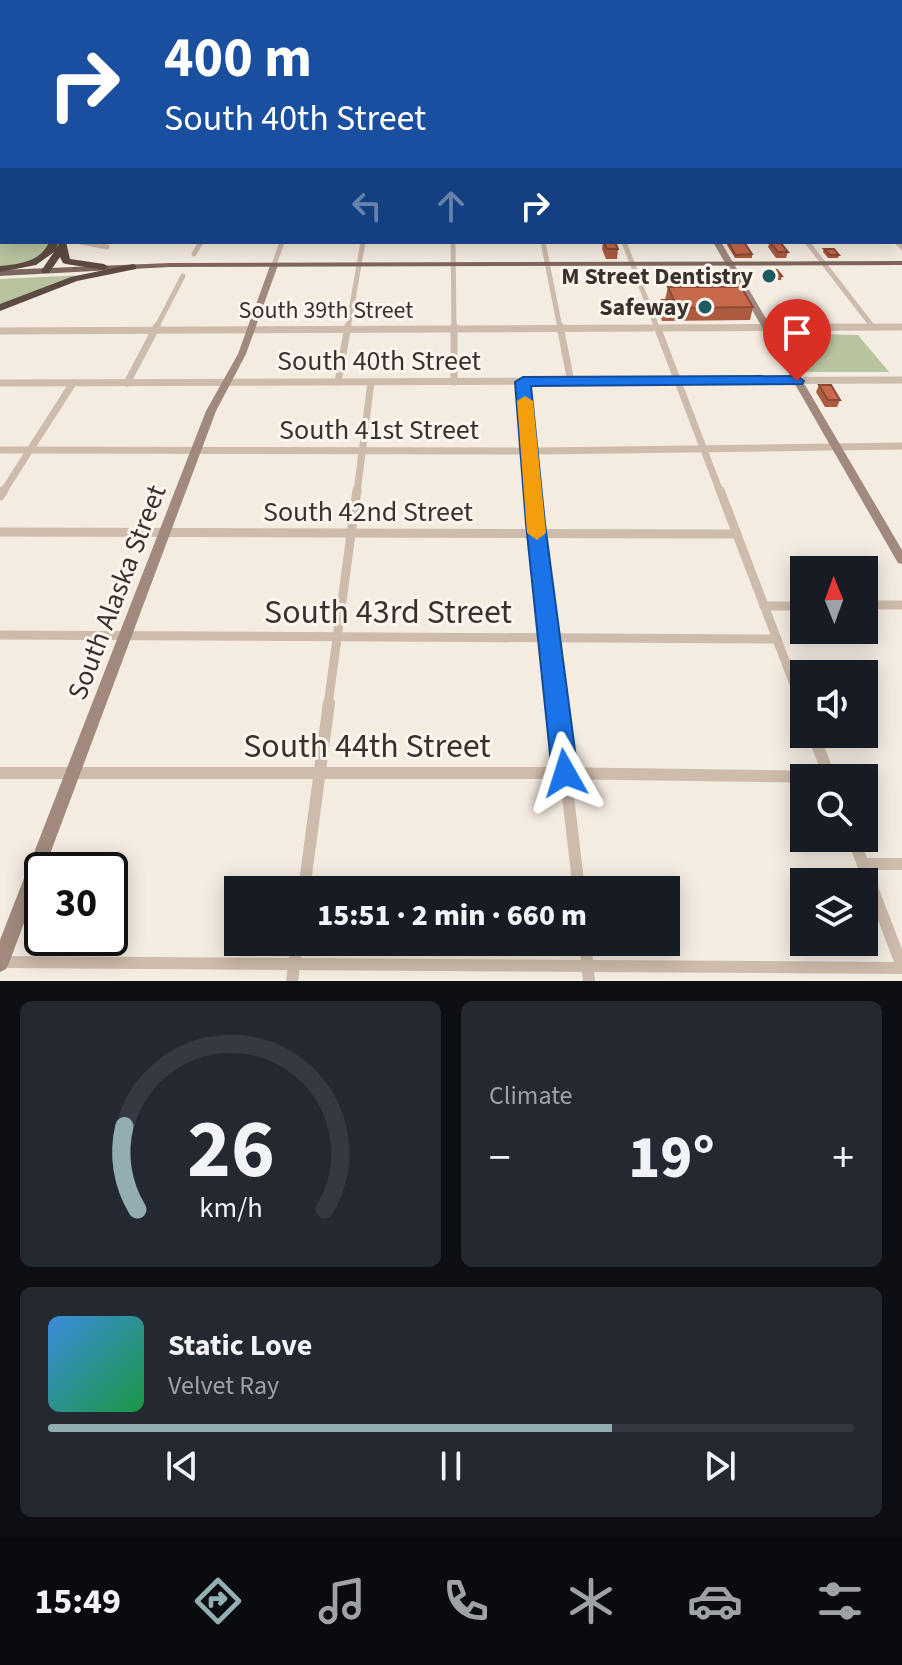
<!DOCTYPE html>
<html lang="en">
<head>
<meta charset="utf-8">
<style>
	:root { --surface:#171b24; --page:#242831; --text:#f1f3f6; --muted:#9ea1a6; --line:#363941; --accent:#92aeb2 }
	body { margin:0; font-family:"Source Sans 3",sans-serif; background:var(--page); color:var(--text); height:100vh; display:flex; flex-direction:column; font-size:30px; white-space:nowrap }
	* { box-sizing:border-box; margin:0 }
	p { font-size:26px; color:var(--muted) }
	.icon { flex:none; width:44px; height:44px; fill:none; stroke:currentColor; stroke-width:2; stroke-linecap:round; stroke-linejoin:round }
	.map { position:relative; height:981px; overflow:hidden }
	.panel { display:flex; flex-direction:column; gap:20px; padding:20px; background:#0d0f14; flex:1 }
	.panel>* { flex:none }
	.guide { position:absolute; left:0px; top:0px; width:902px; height:244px; box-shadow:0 4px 20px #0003; background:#1a4fa0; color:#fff; overflow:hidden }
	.needle { width:52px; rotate:359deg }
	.fabs { position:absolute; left:790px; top:556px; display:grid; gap:16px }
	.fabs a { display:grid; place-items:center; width:88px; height:88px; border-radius:0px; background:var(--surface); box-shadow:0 4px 20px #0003; font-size:40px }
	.speed { position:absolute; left:24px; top:852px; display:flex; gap:16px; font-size:40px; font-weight:700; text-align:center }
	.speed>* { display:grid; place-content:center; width:104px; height:104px; border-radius:50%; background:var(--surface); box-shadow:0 4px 20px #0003; line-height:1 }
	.speed .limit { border:4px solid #111; border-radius:12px; background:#fff; color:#111 }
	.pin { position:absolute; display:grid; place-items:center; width:68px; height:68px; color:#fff; margin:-82px -34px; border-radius:50% 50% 50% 0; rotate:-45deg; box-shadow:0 0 8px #0007 }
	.pin .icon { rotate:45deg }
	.me { position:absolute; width:88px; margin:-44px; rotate:354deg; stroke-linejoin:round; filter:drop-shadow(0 0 6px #0008) }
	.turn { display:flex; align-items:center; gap:28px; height:168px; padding:0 32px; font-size:36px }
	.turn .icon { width:104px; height:104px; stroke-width:2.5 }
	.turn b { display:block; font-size:56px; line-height:68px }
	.lanes { display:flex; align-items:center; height:76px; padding:0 32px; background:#0003; justify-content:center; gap:40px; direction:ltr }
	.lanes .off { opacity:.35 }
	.big { font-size:60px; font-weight:800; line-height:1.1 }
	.panel .card { flex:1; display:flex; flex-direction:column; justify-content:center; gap:12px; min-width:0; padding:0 28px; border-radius:12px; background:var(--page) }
	.panel .dial { align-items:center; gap:0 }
	.dial svg { height:208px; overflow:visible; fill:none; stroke:var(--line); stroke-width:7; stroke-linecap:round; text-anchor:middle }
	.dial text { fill:var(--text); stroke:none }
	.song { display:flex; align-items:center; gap:24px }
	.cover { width:96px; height:96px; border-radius:12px; background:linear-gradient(135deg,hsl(210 70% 55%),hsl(140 70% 35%)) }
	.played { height:8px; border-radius:4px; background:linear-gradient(90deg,var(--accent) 70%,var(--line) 70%) }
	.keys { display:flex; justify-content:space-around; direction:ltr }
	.heat { display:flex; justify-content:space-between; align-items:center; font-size:44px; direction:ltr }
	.panel .tiles { flex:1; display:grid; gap:20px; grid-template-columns:1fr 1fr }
	.card:last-child { grid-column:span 2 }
	.trip { position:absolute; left:224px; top:876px; width:456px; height:80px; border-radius:0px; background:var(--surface); box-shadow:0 4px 20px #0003; font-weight:800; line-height:80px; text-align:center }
	.tab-bar { display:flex; height:128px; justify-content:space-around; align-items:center; background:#090b0e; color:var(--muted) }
	.tab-bar .icon { width:56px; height:56px }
	.tab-bar .current { color:var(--accent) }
	.tab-bar b { font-size:36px; color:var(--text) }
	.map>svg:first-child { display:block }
</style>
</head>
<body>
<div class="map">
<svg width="902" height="981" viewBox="0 0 902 981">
	<rect width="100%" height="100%" fill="#f4ebe1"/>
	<g fill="#b8c4a0">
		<path d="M0 241 2 242 49 243C40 262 19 264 0 267Z"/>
		<path d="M84 275 0 305V279Z"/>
		<path d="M780 333 858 335 889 372H806Z"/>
	</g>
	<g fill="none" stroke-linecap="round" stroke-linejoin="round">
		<g stroke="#cdbbac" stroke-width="5">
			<path d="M81 242 107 247"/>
			<path d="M453 242 454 328"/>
			<path d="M543 242 560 328"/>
			<path d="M624 242 656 325"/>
			<path d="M807 242 873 327"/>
			<path d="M897 242 902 247"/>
			<path d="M194 254 201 242"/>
			<path d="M274 265 282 242"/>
			<path d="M156 328 183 276"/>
			<path d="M348 328 363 242"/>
			<path d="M776 328 902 327"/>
		</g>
		<g stroke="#cdbbac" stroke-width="7">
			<path d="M454 326V382"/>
			<path d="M560 326 571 382"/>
			<path d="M661 328 902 327"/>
			<path d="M658 329 720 492"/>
			<path d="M0 331 652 328"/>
			<path d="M338 382 348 326"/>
			<path d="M523 382 533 492"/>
			<path d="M0 383 902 380"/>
			<path d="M127 383 157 326"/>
			<path d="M0 450 538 451 902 446"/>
			<path d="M3 492 73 383"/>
			<path d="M357 492 371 382"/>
		</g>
		<g stroke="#cdbbac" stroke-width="9">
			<path d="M533 490 557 705"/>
			<path d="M720 490 802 705"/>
			<path d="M0 496 4 490"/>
			<path d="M0 532 737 534"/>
			<path d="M864 605H902"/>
			<path d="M764 606H804"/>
			<path d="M0 635 777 639"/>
			<path d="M328 705 357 490"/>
		</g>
		<g stroke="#cdbbac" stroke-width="12">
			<path d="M557 703 579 890"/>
			<path d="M801 703 804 710"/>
			<path d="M813 734 830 778"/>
			<path d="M0 773H549L830 777"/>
			<path d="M853 838 902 966"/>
			<path d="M863 864H902"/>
			<path d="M304 890 329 703"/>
			<path d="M585 942 589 981"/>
			<path d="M0 962 902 968"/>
			<path d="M292 981 297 942"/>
		</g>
		<g fill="#a18a7d" fill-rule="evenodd">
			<path d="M900 109 902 110V115L900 114Z"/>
			<rect x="0" y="115" width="2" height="4"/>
			<path d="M2 154V159L0 160V155Z"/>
			<path d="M713 242H721L902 550V564L898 563Z"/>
			<path d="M271 263 278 265 246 354 216 411 44 870H42V875L9 963 6 969 0 972V940L206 411 238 354Z"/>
		</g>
		<path fill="#7d675c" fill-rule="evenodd" d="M902 261V265L170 267 0 276V270L170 263Z"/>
		<g fill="#5c4a42" fill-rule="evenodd">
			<rect x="0" y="179" width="2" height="6"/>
			<rect x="0" y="194" width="2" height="6"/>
			<path d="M2 209V216L0 217V210Z"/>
			<path d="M2 233V239L0 240V234Z"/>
			<path d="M49 242H59L56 248 60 242H66L70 259 104 264 109 267 104 270 66 264 63 263 60 257 49 273H43L41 271 54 252 36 265 0 272V266C19 264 41 262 49 242Z"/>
			<path d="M133 264 136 265V269L77 281 0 311V304L71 277Z"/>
		</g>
	</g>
	<g fill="#ac5a40">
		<path d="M603 242H615L618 249 617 259H606L602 249Z"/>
		<path d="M728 242 752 254V258H735L727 245Z"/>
		<path d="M770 242H780L788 252 786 258H776L768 247Z"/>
		<path d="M824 249 839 255 838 258H828L823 252Z"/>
		<path d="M765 270 782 276 781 280H768L765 273Z"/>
		<path d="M668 287 753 307 750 320 662 321 660 314 662 300H665Z"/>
		<path d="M819 385 840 400 837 407H825L816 392Z"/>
	</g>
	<g fill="#c8694b" stroke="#8c4a34" stroke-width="2">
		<path d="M604 242H615L618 249H607Z"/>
		<path d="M728 242H744L752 254 736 255Z"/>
		<path d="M770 242H780L788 252H778Z"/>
		<path d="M824 249H834L839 255H830Z"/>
		<path d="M765 270H777L782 276 769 277Z"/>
		<path d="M668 287H741L753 307 665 308 662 300H674Z"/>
		<path d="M819 385H831L840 400H828Z"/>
	</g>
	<linearGradient id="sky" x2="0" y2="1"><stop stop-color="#7eb2d2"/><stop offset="0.43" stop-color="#faf6f2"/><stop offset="1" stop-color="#faf6f2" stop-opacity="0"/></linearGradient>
	<rect width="902" height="240" fill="url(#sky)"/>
	<path fill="#1a73e8" stroke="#114b97" stroke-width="2" d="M797 376 804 381 802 384 531 386 545 524 578 773 574 782 565 785 556 782 552 773 526 524 515 382 523 377Z"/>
	<path fill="#f59e0b" d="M525 396 533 401 546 533 537 540 527 533 517 401Z"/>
	<g fill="#1f5a5e" stroke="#fbf5ee" stroke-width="3">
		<circle cx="769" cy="276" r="8"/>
		<circle cx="705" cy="307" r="8"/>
	</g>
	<g text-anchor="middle" stroke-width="6" stroke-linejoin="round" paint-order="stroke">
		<g font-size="24" font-weight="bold" fill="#3b302b" stroke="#fbf5ee" text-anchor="end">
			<text x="753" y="284">M Street Dentistry</text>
			<text x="689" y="315">Safeway</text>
		</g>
		<g font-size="24" fill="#3b302b" stroke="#fbf5ee">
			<text x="326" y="318">South 39th Street</text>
		</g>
		<g font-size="28" fill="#3b302b" stroke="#fbf5ee">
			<text x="379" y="370">South 40th Street</text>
			<text x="379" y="439">South 41st Street</text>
			<text x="368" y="521">South 42nd Street</text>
			<text transform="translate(116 592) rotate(-69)" y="10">South Alaska Street</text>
		</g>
		<g font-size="34" fill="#3b302b" stroke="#fbf5ee">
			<text x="388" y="623">South 43rd Street</text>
			<text x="367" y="757">South 44th Street</text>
		</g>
	</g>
</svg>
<div class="fabs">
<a><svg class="needle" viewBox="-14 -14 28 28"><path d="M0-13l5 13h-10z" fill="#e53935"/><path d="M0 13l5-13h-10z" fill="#9ea1a6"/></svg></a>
<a><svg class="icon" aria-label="sound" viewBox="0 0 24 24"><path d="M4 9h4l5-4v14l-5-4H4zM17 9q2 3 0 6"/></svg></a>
<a><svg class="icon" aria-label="search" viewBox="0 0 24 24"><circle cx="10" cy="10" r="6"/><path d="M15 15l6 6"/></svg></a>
<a><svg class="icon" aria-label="layers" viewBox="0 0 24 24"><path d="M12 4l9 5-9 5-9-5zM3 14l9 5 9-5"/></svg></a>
</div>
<div class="speed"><div class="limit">30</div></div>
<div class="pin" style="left:797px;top:381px;background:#d93025"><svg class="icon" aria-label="arrive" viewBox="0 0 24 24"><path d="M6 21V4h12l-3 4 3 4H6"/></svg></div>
<svg class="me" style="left:565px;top:773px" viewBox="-20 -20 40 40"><path d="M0-17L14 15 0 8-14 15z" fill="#1a73e8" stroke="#fff" stroke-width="4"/></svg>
<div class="trip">15:51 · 2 min · 660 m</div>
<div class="guide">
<div class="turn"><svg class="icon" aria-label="right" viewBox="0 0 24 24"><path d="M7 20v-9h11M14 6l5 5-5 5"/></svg><div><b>400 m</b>South 40th Street</div></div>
<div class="lanes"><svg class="icon off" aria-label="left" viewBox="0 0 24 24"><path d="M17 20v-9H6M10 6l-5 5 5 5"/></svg><svg class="icon off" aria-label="ahead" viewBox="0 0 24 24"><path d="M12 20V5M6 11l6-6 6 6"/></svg><svg class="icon" aria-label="right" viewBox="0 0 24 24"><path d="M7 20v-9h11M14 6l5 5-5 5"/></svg></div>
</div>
</div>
<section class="panel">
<div class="tiles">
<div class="card dial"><svg viewBox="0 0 100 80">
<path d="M14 69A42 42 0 1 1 86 69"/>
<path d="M14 69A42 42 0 0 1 9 37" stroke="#92aeb2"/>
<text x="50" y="56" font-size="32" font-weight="700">26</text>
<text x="50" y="72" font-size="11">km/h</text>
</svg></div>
<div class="card"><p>Climate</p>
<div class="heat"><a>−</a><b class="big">19°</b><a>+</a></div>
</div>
<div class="card">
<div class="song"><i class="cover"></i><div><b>Static Love</b><p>Velvet Ray</p></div></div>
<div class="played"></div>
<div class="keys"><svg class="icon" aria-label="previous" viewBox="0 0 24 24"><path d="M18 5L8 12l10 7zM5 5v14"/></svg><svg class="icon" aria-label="pause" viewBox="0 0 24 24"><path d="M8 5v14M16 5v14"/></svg><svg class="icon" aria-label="next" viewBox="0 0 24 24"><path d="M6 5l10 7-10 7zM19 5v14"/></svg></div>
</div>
</div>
</section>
<nav class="tab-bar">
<b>15:49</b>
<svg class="icon current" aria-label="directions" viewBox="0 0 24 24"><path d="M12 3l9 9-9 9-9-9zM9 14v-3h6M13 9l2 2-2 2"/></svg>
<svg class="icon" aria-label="music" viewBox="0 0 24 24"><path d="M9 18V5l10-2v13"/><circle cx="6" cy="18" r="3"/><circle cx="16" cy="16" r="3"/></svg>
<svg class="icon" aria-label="phone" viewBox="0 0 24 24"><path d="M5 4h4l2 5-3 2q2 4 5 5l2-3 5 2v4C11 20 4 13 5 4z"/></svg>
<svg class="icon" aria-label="climate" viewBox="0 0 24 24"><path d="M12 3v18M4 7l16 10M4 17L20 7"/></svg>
<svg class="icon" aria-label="car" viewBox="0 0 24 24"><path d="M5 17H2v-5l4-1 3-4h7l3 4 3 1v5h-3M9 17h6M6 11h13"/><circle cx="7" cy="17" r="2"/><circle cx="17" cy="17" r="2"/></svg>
<svg class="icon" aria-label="filters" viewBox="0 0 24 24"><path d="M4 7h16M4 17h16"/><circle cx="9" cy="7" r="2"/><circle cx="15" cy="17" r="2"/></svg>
</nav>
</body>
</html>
